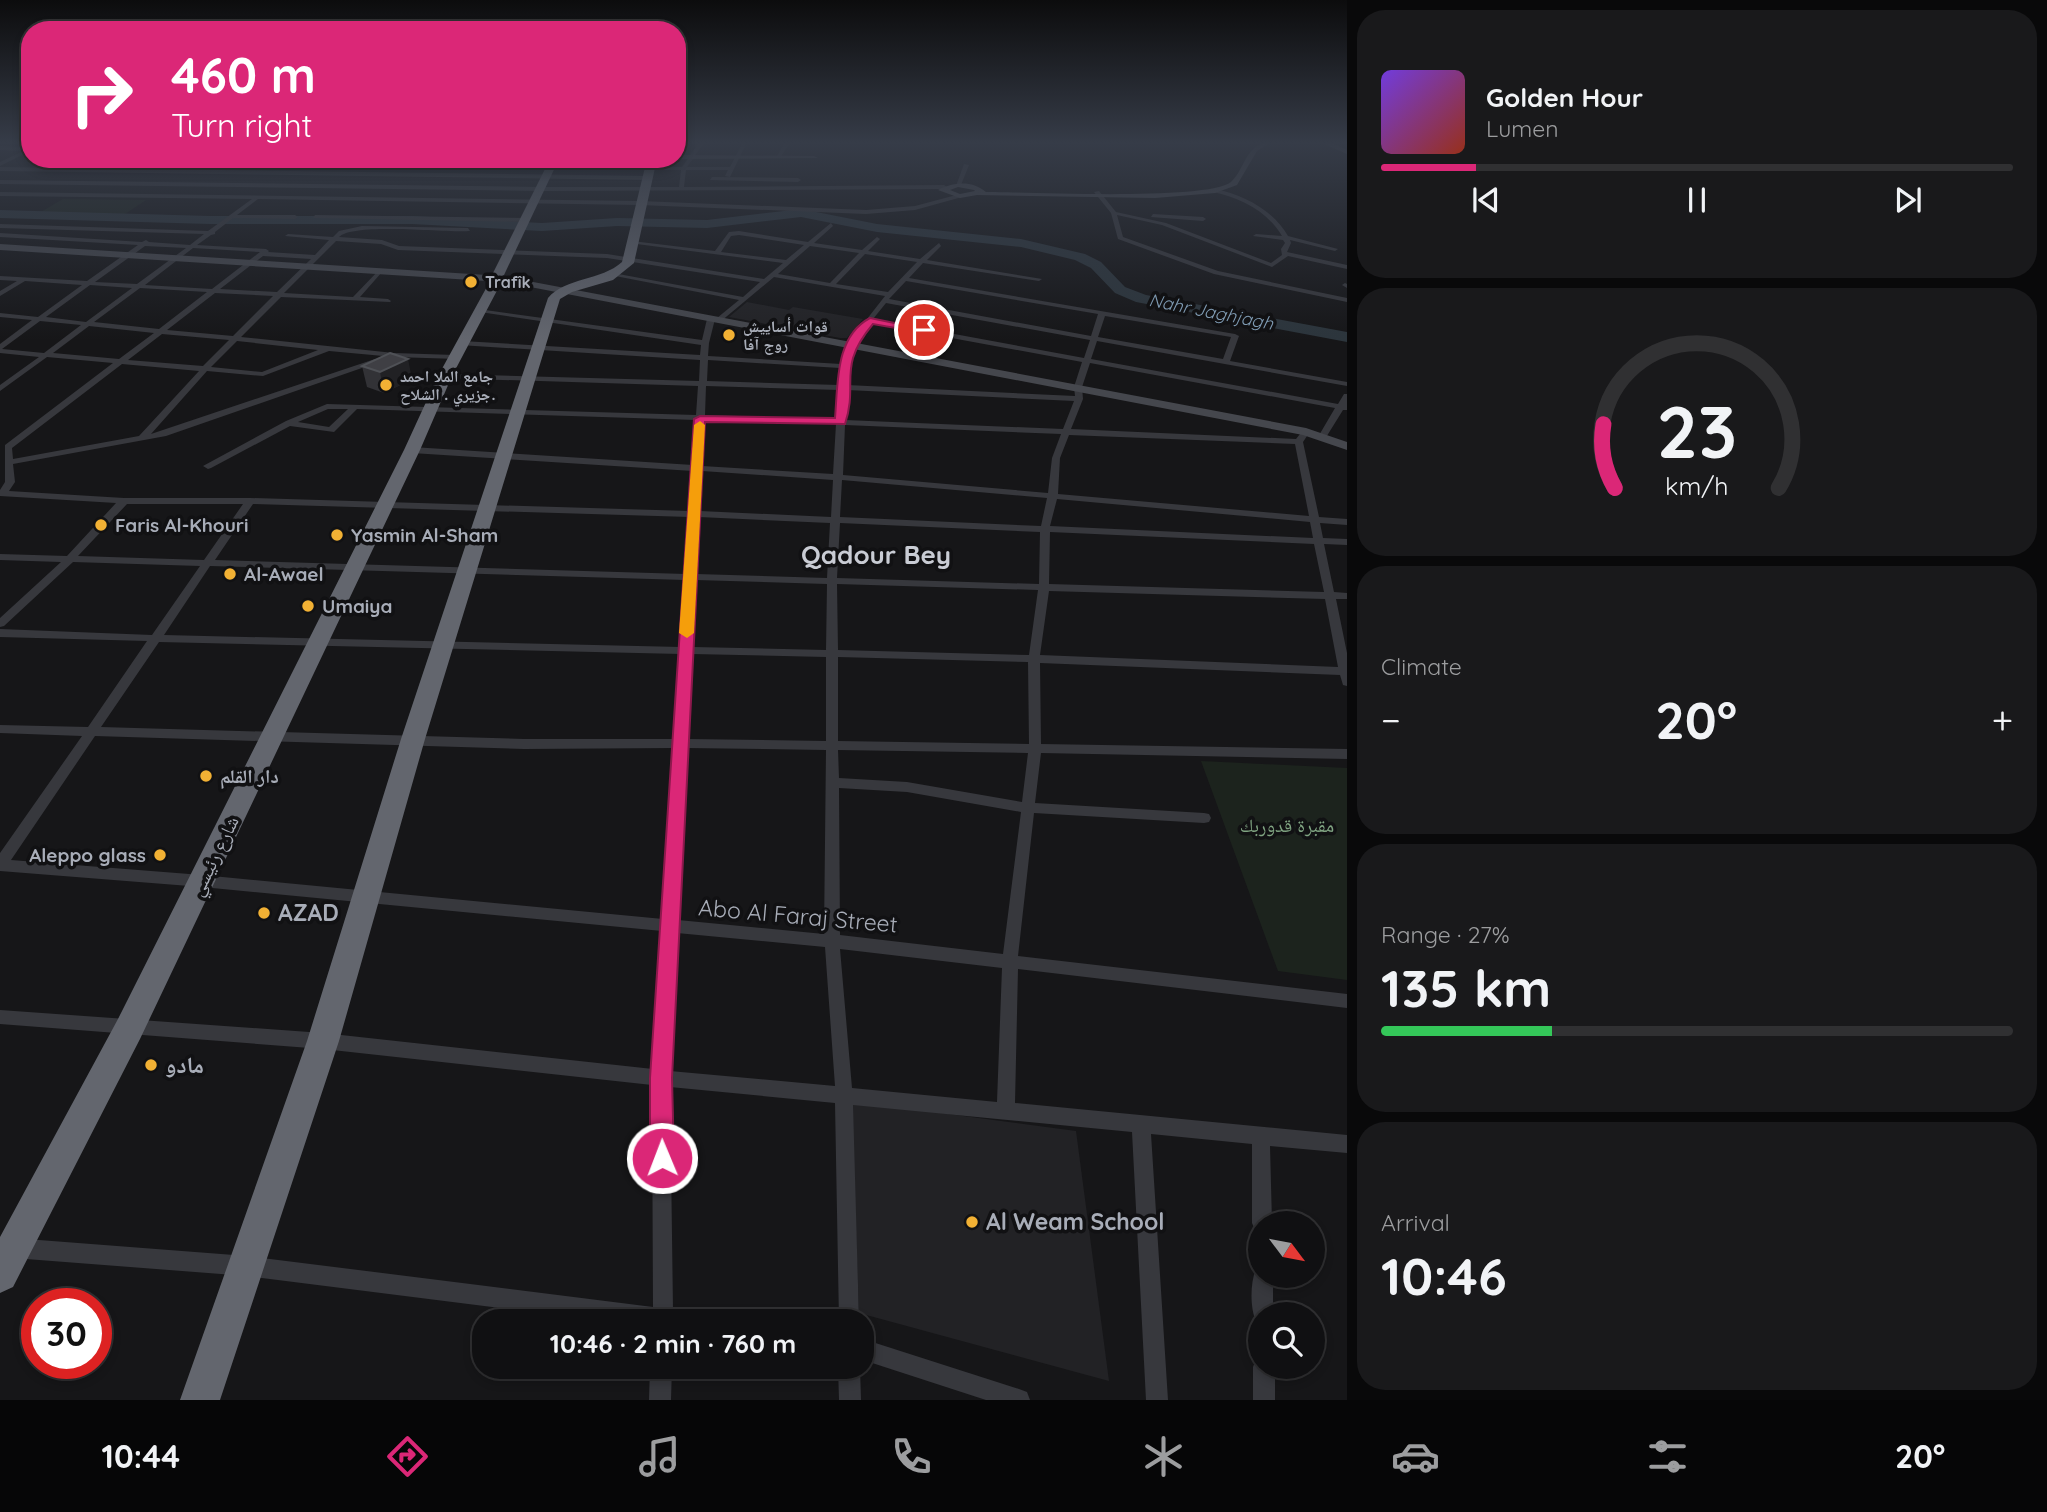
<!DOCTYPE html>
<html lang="en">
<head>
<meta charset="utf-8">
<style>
	:root { --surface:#101012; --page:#19191b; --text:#f1f3f6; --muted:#9c9d9f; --line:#303032; --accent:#db2777 }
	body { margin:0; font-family:Quicksand,"Noto Naskh Arabic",sans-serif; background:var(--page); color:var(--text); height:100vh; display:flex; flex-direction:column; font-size:26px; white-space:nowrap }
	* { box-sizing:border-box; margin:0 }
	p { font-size:23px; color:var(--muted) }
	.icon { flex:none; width:38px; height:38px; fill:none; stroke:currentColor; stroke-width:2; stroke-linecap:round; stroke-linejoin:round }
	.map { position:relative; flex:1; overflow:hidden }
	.sheet { display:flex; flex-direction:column; gap:10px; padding:10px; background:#09090a; width:700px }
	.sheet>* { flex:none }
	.guide { position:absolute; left:21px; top:21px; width:665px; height:147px; border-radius:28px; box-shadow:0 4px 10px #0003,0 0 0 2px var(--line); background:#db2777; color:#fff; overflow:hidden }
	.needle { width:46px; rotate:122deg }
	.tools { position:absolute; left:1248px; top:1211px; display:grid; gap:14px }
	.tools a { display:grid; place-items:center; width:77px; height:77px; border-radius:50%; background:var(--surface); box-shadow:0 4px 10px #0003,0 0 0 2px var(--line); font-size:35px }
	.speed { position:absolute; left:21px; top:1288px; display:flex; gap:14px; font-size:35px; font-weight:700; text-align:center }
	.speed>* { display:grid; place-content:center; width:91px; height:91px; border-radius:50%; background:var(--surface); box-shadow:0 4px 10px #0003,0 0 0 2px var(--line); line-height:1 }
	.speed .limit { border:10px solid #d22; background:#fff; color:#111 }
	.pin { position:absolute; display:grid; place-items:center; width:60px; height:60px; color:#fff; margin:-30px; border:4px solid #fff; border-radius:50%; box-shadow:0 2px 7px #0007 }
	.me { position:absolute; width:77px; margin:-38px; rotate:359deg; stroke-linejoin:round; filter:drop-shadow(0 0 5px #0008) }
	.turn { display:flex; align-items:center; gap:24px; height:147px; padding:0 35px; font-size:32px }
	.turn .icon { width:91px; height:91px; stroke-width:2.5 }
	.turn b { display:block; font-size:49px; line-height:60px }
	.big { font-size:52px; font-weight:700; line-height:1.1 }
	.sheet .tile { flex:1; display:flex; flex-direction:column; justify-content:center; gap:10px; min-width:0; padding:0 24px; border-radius:28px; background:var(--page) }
	.sheet .dial { align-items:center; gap:0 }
	.dial svg { height:182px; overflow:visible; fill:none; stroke:var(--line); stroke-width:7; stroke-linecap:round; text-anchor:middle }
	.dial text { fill:var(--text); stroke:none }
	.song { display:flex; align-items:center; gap:21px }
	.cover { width:84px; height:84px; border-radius:10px; background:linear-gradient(135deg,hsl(260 70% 55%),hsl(10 70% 35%)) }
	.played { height:7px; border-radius:4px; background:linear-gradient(90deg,var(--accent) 15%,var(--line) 15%) }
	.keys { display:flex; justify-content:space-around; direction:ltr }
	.heat { display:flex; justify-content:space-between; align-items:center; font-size:38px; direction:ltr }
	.charge { height:10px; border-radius:5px; background:linear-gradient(90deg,#34c759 27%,var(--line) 0) }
	.trip { position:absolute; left:472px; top:1309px; width:402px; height:70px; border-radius:28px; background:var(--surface); box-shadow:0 4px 10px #0003,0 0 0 2px var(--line); font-weight:700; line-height:70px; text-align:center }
	.tab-bar { display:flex; height:112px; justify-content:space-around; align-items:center; background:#060607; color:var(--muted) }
	.tab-bar .icon { width:49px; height:49px }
	.tab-bar .on { color:var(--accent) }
	.tab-bar b { font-size:32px; color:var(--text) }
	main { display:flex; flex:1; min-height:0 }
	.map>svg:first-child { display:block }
</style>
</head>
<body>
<main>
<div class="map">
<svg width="1347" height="1400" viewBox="0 0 1347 1400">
	<rect width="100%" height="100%" fill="#161618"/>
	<g fill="#222225">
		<path d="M747 302 789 310 793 307 863 319 847 338H840L729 317Z"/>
		<path d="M851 1101 1076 1131 1109 1381 859 1313Z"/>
	</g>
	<g fill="#1c231d">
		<path d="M63 199 146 200 125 214 39 213Z"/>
		<path d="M1201 761 1347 768V980L1278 971Z"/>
	</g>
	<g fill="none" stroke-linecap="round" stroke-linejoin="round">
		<path fill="#2c353c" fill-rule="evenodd" d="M801 209 877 224 1021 239 1085 254 1101 262 1125 287 1146 295 1347 332V342L1136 302 1115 293 1091 268 1075 260 1021 247 877 232 801 217 707 228 617 226 542 231 412 224H210L0 218V210L210 216H412L542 223 617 218 707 220Z"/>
		<g fill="#37383d" fill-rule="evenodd">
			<path d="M698 144H703L687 167H730L742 144H746L730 177 725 176 728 170H686L684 187 944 185 947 187 944 189 541 191 0 184V180L541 187H679L681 170 30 160 28 159 682 167Z"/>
			<path d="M784 144H789L780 158H776Z"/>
			<path d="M30 148V151L0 166V162Z"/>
			<path d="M964 164 969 165 961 185 956 186Z"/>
			<path d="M0 167 647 176 650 178 647 180 0 171Z"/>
			<path d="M712 177 798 178 801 180 798 182 710 180Z"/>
			<path d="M1215 189C1244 195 1273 210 1288 236L1338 249 1335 251 1290 240 1291 243 1287 252 1347 265V269L1288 256 1272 267 1162 225 1117 215 1123 237 1218 271 1347 298V302L1214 274 1118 239 1111 213 1094 192 1099 191 1116 212 1166 223 1271 263 1282 255 1281 249 1285 243 1283 240 1253 236 1256 234 1282 236C1267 211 1241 198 1213 192Z"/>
			<path d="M0 192 640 201 866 210 915 206 960 194 962 197 915 210 866 214 640 205 258 199 237 215H295L298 217 295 219 233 218 215 232V234L211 235 197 245 266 249 269 251 268 252 315 255 329 240 285 236 288 234 333 237 339 231 362 226 468 228 470 231C445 233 354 222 339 237L382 240 399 246 607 254 764 279 783 263 629 243 632 241 715 251 729 232 739 231 808 242 831 223 833 226 814 243 862 250 877 237 880 239 868 251 920 259 939 243 941 246 927 260 1042 279 1039 281 923 263 909 278 1235 334 1239 336 1230 361 1347 382V386L1097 341 1091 359 1338 404 1344 394H1347V410H1343L1325 439 1322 440 1318 437 1335 408 1090 363 1082 387 1083 399 1071 429 1296 439 1300 434H1306L1307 436 1303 442 1319 517 1347 519V525L1320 523 1323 538 1347 539V545L1324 544 1334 592 1347 593V599H1336L1347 653V686L1343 685 1340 675 1040 663 1041 744 1347 749V759L1041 753 1035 803 1204 813 1209 814 1211 818 1209 822 1204 823 1034 813 1018 956 1347 994V1008L1018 969 1015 1103 1347 1135V1153L1270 1146 1272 1223H1260V1232L1255 1230 1252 1223V1144L1151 1134 1168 1400H1146L1132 1132 853 1105 859 1321H839L835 1103 670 1087 673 1310 689 1314 692 1321H603L247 1276 0 1257V1237L247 1256 653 1307 652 1085 323 1049 0 1024V1010L323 1033 653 1069 662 931 202 887 0 871V853L82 736 0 733V725L88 727 147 641 0 637V629L152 635 200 566 73 562 4 626 0 627V618L61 562 0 560V554L67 556 116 503 0 496V490L5 482V445L113 363 47 357 0 391V385L39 357 0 353V344L32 320 0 317V313L38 317 82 285 25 281 0 296V291L17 281 0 280V276L87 281 138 245 0 237V233L142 242 146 240 149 242 190 245 204 234 0 228V224L208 231 252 199 0 196ZM739 235 804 245 786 260 721 252 731 236ZM336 241 381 244 398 250 607 258 760 282 743 297 613 273 610 275 739 300 717 318 716 320 720 322 774 277 885 296 856 333 841 364 708 356 709 343 715 319 711 317 707 319 702 340 478 309 477 310 480 312 701 345 700 355 462 341H459V345L700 360 699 381 445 374H442V378L698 386 696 415 327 404 286 421 203 466 208 469 211 468 290 426 334 432 357 409 696 420 693 465 412 447 408 450 412 453 693 471 690 511 250 498H124L9 491 15 482 13 464 166 436 382 361 375 359 151 434 207 371 263 376 329 351 394 357 458 359V355H455L394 353 241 337 281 297 390 302 391 301 388 299 360 297 382 272 379 270 353 297 284 293ZM145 246 186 248 137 284 95 282ZM810 246 859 253 830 283 778 274ZM193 248 260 252 212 289 145 285ZM865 254 917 262 888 292 836 284ZM263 256 311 259 277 292 220 289ZM906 281 1098 314 1091 336 889 299ZM90 285 132 288 86 322 46 317ZM140 288 207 292 159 329 94 322ZM215 293 273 296 233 336 167 330ZM886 303 1090 340 1084 358 873 319ZM1105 316 1231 337 1223 359 1098 337ZM40 321 81 325 44 353 2 349ZM870 323 1082 362 1074 387 1075 396 847 385C848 360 856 344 870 323ZM89 326 154 333 119 359 53 353ZM162 334 229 340 203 366 128 360ZM237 341 318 350 262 372 211 367ZM708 360 840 368 839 385 707 381ZM122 364 199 371 139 436 13 459 12 448ZM706 386 839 390 837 419 705 415ZM847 390 1074 401 1063 429 845 420ZM328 409H348L329 427 298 422ZM705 420 836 424 833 474 702 466ZM845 425 1061 434 1052 458 1048 493 843 475ZM1069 435 1295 444 1309 516 1058 494 1060 458ZM702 471 833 480 831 517 700 511ZM842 480 1047 498 1041 526 840 517ZM1057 499 1310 522 1313 538 1050 526ZM127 504H243L204 560 78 556ZM253 504 690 517 686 574 215 560ZM699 517 830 523 827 578 696 574ZM840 523 1040 532 1039 584 837 578ZM1050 532 1314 544 1324 592 1049 584ZM210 566 685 580 681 647 164 635ZM696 580 827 584 826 650 693 647ZM837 584 1038 590 1029 655 838 650ZM1049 591 1325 599 1338 667 1040 655ZM159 642 681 654 675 739H524L101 727ZM692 654 826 657V741L688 739ZM838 657 1028 662 1029 744 838 741ZM95 736 524 749 674 748 663 919 202 875 11 860ZM687 748 826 750 824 934 678 920ZM838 750 1028 753 1022 802 907 782 839 778ZM839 788 907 792 1021 812 1003 954 840 935ZM677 933 825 947 835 1086 670 1071ZM840 949 1002 968 997 1102 852 1088Z"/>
			<path d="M1153 214 1203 217 1206 219 1203 221 1151 217Z"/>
			<path d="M315 215 526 218 529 220 526 222 313 218Z"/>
			<path d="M1345 283 1347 284V288L1342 285Z"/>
			<path d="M1260 1267V1276H1273V1314H1260V1323L1256 1321C1250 1308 1250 1283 1256 1269Z"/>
			<path d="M863 1339 1019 1389 1027 1392 1030 1400H986L863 1360Z"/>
			<path d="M1260 1358V1367H1275V1400H1253V1367L1256 1359Z"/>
			<path d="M650 1367H672L671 1400H649Z"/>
			<path d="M838 1367H860L861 1400H839Z"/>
		</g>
		<g fill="#45474d" fill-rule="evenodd">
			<path d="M1260 144H1268L1257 151 1237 185 1215 193 1155 198 977 195 960 198 938 190C953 182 972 180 986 192 1026 192 1207 201 1231 182 1243 171 1244 153 1260 144ZM958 187 974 190 975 191 960 194 950 190Z"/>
			<path d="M1324 144H1334L1347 150V154Z"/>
			<path d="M0 146 30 147V151L0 150Z"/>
			<path d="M677 155 814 156 818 158 677 159Z"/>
			<path d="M0 244 487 275 492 278 487 281 0 250Z"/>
			<path d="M507 277 1306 428 1347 442V450L1303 435 504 282V278Z"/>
		</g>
		<g fill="#63666e" fill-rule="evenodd">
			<path d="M550 159H559L504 275 494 278 492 275Z"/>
			<path d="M647 159H657L634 263 613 280 572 292 560 299 425 739 339 1041 220 1400H180L307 1041 401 739 548 298C566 277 601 281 622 262Z"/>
			<path d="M495 279 501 283 452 376 420 450 140 1039 13 1287 0 1293V1237L118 1019 404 450 438 376 489 283Z"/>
		</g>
	</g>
	<path fill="#323236" d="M362 366 412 379 384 393 367 387Z"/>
	<path fill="#212124" d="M408 359 412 379 384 393 380 372Z"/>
	<path fill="#3f3f44" stroke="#4f5156" stroke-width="2" d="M390 353 408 359 380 372 362 366Z"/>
	<linearGradient id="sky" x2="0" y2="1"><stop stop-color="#0c0c0d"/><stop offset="0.42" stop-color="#363c48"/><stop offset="1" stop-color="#363c48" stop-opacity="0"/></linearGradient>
	<rect width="1347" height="340" fill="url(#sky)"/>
	<path fill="#db2777" stroke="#8e194d" stroke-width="2" d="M870 318 929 330 924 333 873 324C836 368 859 382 845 424L705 422 672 1078 674 1158 670 1167 662 1170 653 1167 650 1158V1078L694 419 700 416 835 418C838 384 835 336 870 318Z"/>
	<path fill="#f59e0b" d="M700 421 705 425 694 633 687 638 679 633 694 425Z"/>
	<g fill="#f2b134" stroke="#111113" stroke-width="2.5">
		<circle cx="471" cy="282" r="7"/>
		<circle cx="729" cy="335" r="7"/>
		<circle cx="386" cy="385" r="7"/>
		<circle cx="101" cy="525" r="7"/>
		<circle cx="337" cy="535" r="7"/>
		<circle cx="230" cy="574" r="7"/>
		<circle cx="308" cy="606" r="7"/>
		<circle cx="206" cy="776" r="7"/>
		<circle cx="160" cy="855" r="7"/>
		<circle cx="264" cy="913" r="7"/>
		<circle cx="151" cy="1065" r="7"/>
		<circle cx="972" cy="1222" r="7"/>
	</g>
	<g text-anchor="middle" stroke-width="7" stroke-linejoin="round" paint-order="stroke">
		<g font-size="16" font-weight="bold" fill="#a8adb8" stroke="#111113" text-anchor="start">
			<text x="485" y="288">Trafîk</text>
			<text x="743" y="332">قوات أساييش<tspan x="743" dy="18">روج آفا</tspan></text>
			<text x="400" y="382">جامع الملا احمد<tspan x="400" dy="18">جزيري . الشلاح.</tspan></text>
		</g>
		<g font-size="18" font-style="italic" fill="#7f9bb3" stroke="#111113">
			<text transform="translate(1211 312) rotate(11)" y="6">Nahr Jaghjagh</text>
		</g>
		<g font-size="19" font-weight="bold" fill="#a8adb8" stroke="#111113" text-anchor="start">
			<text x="115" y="532">Faris Al-Khouri</text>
			<text x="351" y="542">Yasmin Al-Sham</text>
			<text x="244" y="581">Al-Awael</text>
			<text x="322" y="613">Umaiya</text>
			<text x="220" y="783">دار القلم</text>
			<text x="146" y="862" text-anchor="end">Aleppo glass</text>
		</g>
		<g font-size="19" fill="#7fa381" stroke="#111113">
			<text x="1287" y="832">مقبرة قدوربك</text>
		</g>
		<g font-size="19" fill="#a8adb8" stroke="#111113">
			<text transform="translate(214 856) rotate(-64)" y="7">شارع رئيسي</text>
		</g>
		<g font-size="23" font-weight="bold" fill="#a8adb8" stroke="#111113" text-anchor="start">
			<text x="278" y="921">AZAD</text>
			<text x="165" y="1073">مادو</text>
			<text x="986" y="1230">Al Weam School</text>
		</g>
		<g font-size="23" fill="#a8adb8" stroke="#111113">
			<text transform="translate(798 916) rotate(5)" y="8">Abo Al Faraj Street</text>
		</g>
		<g font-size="26" font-weight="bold" fill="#c9ccd4" stroke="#111113">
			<text x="876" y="564">Qadour Bey</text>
		</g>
	</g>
</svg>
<div class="tools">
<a><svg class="needle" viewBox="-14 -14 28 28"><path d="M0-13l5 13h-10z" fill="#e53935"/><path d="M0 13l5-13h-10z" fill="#9c9d9f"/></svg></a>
<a><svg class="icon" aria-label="search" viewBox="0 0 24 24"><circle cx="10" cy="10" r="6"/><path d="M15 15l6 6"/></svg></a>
</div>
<div class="speed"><div class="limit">30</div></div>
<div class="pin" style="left:924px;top:330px;background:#d93025"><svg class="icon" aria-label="arrive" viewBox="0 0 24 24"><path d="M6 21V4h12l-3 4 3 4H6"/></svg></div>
<svg class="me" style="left:662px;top:1158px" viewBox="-20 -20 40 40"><circle r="17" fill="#db2777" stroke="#fff" stroke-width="3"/><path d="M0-11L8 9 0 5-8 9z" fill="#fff"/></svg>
<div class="trip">10:46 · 2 min · 760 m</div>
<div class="guide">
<div class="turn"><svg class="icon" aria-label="right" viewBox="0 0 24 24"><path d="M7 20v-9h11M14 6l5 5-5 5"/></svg><div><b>460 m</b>Turn right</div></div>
</div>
</div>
<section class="sheet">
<div class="tile">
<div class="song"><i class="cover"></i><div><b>Golden Hour</b><p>Lumen</p></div></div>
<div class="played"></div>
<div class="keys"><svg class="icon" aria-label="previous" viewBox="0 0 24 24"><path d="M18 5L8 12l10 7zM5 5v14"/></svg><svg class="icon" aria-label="pause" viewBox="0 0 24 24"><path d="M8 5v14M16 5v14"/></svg><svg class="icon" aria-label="next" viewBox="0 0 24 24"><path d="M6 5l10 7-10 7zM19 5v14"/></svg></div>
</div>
<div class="tile dial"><svg viewBox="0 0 100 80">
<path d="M14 69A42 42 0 1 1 86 69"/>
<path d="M14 69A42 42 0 0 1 9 41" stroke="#db2777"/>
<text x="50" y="56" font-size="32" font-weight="700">23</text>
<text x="50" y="72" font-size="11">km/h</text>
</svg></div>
<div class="tile"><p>Climate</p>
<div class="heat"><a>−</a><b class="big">20°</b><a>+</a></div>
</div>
<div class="tile"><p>Range · 27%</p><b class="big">135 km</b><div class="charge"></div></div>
<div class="tile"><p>Arrival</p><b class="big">10:46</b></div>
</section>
</main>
<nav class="tab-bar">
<b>10:44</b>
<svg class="icon on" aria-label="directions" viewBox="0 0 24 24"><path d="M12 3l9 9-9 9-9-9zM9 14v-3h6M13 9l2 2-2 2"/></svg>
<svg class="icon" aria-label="music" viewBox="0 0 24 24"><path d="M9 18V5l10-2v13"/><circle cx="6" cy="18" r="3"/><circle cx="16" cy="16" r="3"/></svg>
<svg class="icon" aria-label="phone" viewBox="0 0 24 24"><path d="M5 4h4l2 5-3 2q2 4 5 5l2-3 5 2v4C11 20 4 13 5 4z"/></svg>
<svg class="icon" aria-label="climate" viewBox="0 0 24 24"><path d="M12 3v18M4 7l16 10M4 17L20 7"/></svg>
<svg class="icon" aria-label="car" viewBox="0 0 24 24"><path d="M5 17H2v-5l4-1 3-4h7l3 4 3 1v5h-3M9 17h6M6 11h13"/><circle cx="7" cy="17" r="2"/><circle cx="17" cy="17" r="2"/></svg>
<svg class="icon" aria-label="filters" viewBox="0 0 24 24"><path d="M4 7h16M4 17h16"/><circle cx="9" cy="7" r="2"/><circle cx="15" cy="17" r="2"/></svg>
<b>20°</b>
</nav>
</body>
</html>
